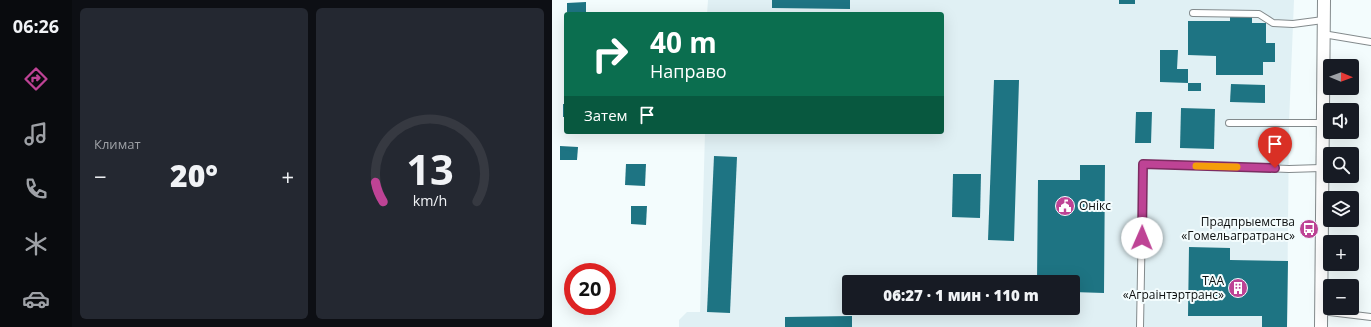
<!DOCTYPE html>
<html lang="ru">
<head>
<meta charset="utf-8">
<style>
	:root { --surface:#171b24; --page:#242831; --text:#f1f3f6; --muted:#9ea1a6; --line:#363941; --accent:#be4395 }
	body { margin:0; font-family:"Open Sans",sans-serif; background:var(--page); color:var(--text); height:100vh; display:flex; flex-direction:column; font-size:15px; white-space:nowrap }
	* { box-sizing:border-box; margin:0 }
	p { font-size:13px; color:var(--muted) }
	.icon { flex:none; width:22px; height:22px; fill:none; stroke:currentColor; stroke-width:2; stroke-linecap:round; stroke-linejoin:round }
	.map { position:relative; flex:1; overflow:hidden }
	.panel { display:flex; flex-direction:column; gap:8px; padding:8px; background:#0d0f14; width:480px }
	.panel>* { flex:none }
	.banner { position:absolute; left:12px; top:12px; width:380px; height:122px; border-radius:4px; box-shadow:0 4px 16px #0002; background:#0b6e4f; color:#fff; overflow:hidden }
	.needle { width:26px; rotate:91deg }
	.controls { position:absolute; left:771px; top:59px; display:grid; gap:8px }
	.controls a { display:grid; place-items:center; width:36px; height:36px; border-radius:4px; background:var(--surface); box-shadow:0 4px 16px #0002; font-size:20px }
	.speed { position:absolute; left:12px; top:263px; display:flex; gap:8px; font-size:20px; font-weight:700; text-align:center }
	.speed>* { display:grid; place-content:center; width:52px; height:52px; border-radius:50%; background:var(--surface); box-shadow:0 4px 16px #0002; line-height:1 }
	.speed .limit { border:6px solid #d22; background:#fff; color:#111 }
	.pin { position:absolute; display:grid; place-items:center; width:34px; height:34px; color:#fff; margin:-41px -17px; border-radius:50% 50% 50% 0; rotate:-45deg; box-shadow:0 0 4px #0007 }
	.pin .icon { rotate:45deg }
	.me { position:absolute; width:44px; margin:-22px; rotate:1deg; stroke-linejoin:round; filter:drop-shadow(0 0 3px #0008) }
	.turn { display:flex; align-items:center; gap:14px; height:84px; padding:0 20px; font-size:18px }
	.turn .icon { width:52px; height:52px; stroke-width:2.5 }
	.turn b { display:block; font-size:28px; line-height:34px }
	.then { display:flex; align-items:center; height:38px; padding:0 20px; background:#0003; gap:8px; font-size:15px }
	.big { font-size:30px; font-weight:800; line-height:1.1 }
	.panel .card { flex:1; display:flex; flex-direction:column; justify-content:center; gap:6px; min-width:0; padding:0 14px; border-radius:6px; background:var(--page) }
	.panel .dial { align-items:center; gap:0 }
	.dial svg { height:104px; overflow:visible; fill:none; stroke:var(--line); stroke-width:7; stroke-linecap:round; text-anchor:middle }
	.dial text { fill:var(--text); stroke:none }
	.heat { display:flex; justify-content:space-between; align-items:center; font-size:22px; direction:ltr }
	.panel .tiles { flex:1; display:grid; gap:8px; grid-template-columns:repeat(2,1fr) }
	.trip { position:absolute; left:290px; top:275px; width:238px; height:40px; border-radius:4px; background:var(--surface); box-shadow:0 4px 16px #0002; font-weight:800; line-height:40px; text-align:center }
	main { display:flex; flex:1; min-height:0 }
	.menu { display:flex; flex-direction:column; width:72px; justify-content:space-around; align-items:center; background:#090b0e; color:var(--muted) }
	.menu .icon { width:28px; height:28px }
	.menu .on { color:var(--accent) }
	.menu b { font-size:18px; color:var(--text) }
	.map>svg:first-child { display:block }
</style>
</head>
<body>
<main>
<nav class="menu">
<b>06:26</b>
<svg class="icon on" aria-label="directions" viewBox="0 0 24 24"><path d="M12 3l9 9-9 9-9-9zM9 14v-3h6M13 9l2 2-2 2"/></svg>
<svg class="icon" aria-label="music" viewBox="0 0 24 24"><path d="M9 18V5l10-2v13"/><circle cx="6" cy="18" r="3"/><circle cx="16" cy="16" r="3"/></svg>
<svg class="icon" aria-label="phone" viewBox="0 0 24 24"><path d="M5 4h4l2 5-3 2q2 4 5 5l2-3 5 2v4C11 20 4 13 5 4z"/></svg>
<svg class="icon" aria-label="climate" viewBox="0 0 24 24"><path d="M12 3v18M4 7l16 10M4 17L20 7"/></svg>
<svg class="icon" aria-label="car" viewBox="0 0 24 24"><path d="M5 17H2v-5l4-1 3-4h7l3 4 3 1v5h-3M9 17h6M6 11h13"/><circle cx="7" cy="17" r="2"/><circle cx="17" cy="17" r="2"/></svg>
</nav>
<section class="panel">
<div class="tiles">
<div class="card"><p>Климат</p>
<div class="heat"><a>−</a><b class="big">20°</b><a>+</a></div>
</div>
<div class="card dial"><svg viewBox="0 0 100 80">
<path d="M14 69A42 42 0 1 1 86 69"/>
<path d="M14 69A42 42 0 0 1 8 54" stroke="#be4395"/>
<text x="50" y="56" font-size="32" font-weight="700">13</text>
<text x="50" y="72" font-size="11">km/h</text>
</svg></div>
</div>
</section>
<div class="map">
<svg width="819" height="327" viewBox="0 0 819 327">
	<rect width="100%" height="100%" fill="#f3fcfd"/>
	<path fill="#e0f0f4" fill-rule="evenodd" d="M156 0H742L737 123 735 327H127V320L135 312H148L153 132H390V14H155ZM297 282H521V308H297Z"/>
	<g fill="#1e7483">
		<path d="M220 0H298V9L220 8Z"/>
		<rect x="567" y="0" width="16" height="4"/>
		<path d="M34 2V14L15 12V3Z"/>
		<path d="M678 17H700V23H714V43H723V62H711V75H664V56L636 55V21H678Z"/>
		<path d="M608 50H626L625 69H636V83L608 82Z"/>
		<path d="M442 80H467L462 241 436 240Z"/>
		<rect x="636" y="83" width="13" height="8"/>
		<path d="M679 84 713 85V103L678 102Z"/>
		<rect x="11" y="104" width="3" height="13"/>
		<path d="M629 108 663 109 662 149 628 148Z"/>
		<path d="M584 112H600L599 143H583Z"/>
		<path d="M8 146 26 147 25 160H8Z"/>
		<path d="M162 156 185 157 178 313 155 312Z"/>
		<path d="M74 164H94L93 186 73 185Z"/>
		<path d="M528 165H553L552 293 521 292V282H485L486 180H528Z"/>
		<path d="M401 174H429L428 218 400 217Z"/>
		<path d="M79 206H95L94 225 79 224Z"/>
		<path d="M637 247 678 248V260L736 261 735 327H710V316H636Z"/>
		<path d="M300 316V327H233V317Z"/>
	</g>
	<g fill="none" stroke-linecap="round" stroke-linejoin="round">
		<g stroke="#838a8c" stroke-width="8">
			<g id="service">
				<path d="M641 13 707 14 721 23 741 24 771 20"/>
				<path d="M771 34 819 42"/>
				<path d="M677 123H769"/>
				<path d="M769 311 819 317"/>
				<path d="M588 327 591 164 737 169 769 168"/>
			</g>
		</g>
		<g stroke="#838a8c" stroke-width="14">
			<path id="minor" d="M769 327 772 0"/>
		</g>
		<use href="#service" stroke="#fff" stroke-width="6"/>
		<use href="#minor" stroke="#fff" stroke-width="12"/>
	</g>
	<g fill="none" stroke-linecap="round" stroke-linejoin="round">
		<g stroke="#7c2c61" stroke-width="10">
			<path id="route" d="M590 238 591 164 723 168"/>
		</g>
		<use href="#route" stroke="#be4395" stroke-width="7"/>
		<path stroke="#f59e0b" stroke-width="7" d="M644 166 685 167"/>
	</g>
	<defs>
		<g id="civic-disc" transform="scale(1)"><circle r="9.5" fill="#be4395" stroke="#f3fcfd"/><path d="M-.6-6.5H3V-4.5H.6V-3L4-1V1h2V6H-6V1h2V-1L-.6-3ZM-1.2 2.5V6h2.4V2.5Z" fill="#fff"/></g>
		<g id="bus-disc" transform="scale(1)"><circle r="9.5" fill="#be4395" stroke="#f3fcfd"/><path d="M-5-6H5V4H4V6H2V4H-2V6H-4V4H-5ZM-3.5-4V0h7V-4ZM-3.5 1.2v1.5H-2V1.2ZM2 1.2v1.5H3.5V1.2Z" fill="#fff"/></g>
		<g id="building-disc" transform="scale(1)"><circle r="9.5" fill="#be4395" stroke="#f3fcfd"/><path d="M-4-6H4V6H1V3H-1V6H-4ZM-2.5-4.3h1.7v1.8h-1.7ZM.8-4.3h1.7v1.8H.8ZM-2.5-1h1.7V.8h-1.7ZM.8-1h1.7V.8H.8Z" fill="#fff"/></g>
	</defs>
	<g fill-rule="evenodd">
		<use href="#civic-disc" x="513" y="206"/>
		<use href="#bus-disc" x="757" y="229"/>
		<use href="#building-disc" x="686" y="288"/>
	</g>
	<g text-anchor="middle" stroke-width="4" stroke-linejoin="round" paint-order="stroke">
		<g font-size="12" fill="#0d1010" stroke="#f3fcfd" text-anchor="end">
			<text x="527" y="210" text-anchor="start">Онікс</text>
			<text x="743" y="226">Прадпрыемства<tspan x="743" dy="14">«Гомельагратранс»</tspan></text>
			<text x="672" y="285">ТАА<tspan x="672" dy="14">«Аграінтэртранс»</tspan></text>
		</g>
	</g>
</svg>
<div class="controls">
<a><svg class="needle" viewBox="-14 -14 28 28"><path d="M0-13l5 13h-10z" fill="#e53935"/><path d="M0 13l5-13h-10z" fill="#9ea1a6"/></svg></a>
<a><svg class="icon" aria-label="sound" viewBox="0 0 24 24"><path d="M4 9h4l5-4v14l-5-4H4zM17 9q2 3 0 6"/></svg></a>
<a><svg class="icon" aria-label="search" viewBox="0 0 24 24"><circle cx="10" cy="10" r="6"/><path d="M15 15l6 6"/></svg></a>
<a><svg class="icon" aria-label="layers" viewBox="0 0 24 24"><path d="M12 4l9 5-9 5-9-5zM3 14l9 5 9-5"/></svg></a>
<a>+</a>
<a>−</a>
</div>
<div class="speed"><div class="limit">20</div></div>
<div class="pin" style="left:723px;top:168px;background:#d93025"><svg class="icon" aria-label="arrive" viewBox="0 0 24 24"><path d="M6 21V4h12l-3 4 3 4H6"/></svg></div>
<svg class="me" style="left:590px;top:238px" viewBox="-20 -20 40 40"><circle r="19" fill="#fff"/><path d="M0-13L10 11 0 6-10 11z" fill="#be4395"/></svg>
<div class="trip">06:27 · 1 мин · 110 m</div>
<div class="banner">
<div class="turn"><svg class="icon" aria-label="right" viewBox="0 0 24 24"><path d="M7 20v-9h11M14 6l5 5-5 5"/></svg><div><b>40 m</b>Направо</div></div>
<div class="then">Затем<svg class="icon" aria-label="arrive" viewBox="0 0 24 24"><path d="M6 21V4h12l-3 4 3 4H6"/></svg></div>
</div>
</div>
</main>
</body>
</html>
